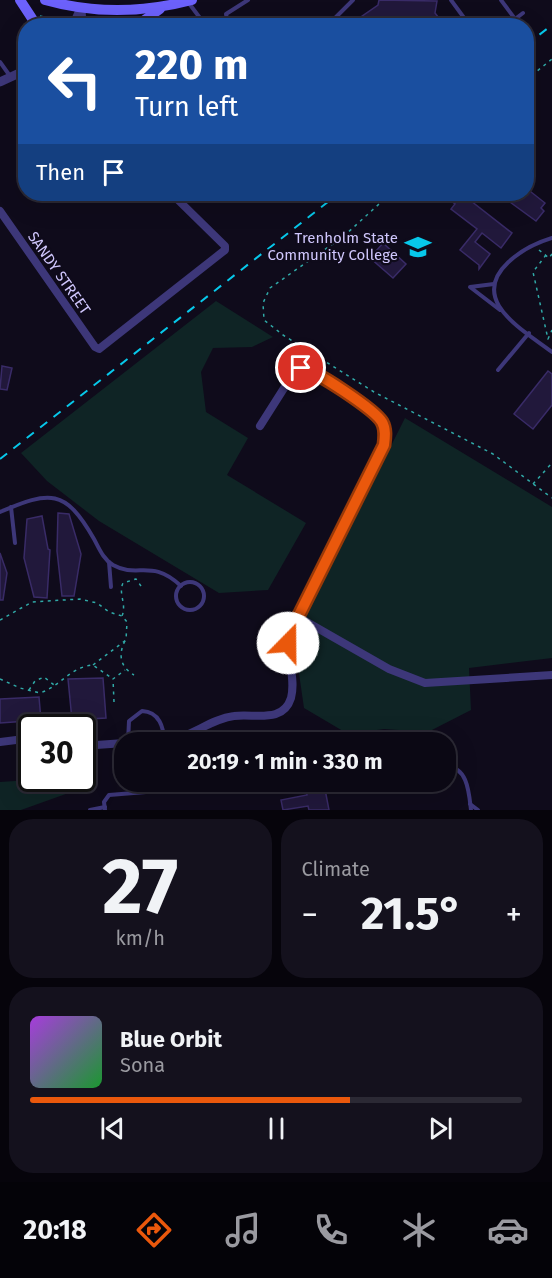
<!DOCTYPE html>
<html lang="en">
<head>
<meta charset="utf-8">
<style>
	:root { --surface:#0b0814; --page:#14111d; --text:#f1f3f6; --muted:#9a9aa0; --line:#2b2934; --accent:#ea580c }
	body { margin:0; font-family:"Fira Sans",sans-serif; background:var(--page); color:var(--text); height:100vh; display:flex; flex-direction:column; font-size:22px; white-space:nowrap }
	* { box-sizing:border-box; margin:0 }
	p { font-size:20px; color:var(--muted) }
	.icon { flex:none; width:33px; height:33px; fill:none; stroke:currentColor; stroke-width:2; stroke-linecap:round; stroke-linejoin:round }
	.map { position:relative; height:810px; overflow:hidden }
	.side { display:flex; flex-direction:column; gap:9px; padding:9px; background:#06040b; flex:1 }
	.side>* { flex:none }
	.top-card { position:absolute; left:18px; top:18px; width:516px; height:183px; border-radius:24px; box-shadow:0 6px 24px #0002,0 0 0 2px var(--line); background:#1a4fa0; color:#fff; overflow:hidden }
	.speed { position:absolute; left:18px; top:714px; display:flex; gap:12px; font-size:30px; font-weight:700; text-align:center }
	.speed>* { display:grid; place-content:center; width:78px; height:78px; border-radius:50%; background:var(--surface); box-shadow:0 6px 24px #0002,0 0 0 2px var(--line); line-height:1 }
	.speed .limit { border:3px solid #111; border-radius:9px; background:#fff; color:#111 }
	.pin { position:absolute; display:grid; place-items:center; width:51px; height:51px; color:#fff; margin:-26px; border:3px solid #fff; border-radius:50%; box-shadow:0 2px 6px #0007 }
	.me { position:absolute; width:66px; margin:-33px; rotate:22deg; stroke-linejoin:round; filter:drop-shadow(0 0 4px #0008) }
	.turn { display:flex; align-items:center; gap:21px; height:126px; padding:0 18px; font-size:27px }
	.turn .icon { width:78px; height:78px; stroke-width:2.5 }
	.turn b { display:block; font-size:42px; line-height:51px }
	.then { display:flex; align-items:center; height:57px; padding:0 18px; background:#0003; gap:12px; font-size:22px }
	.big { font-size:45px; font-weight:700; line-height:1.1 }
	.side .tile { flex:1; display:flex; flex-direction:column; justify-content:center; gap:9px; min-width:0; padding:0 21px; border-radius:24px; background:var(--page) }
	.side .dial { align-items:center; gap:0 }
	.dial b { font-size:78px; line-height:1 }
	.song { display:flex; align-items:center; gap:18px }
	.cover { width:72px; height:72px; border-radius:9px; background:linear-gradient(135deg,hsl(280 70% 55%),hsl(130 70% 35%)) }
	.played { height:6px; border-radius:3px; background:linear-gradient(90deg,var(--accent) 65%,var(--line) 65%) }
	.keys { display:flex; justify-content:space-around; direction:ltr }
	.heat { display:flex; justify-content:space-between; align-items:center; font-size:33px; direction:ltr }
	.side .tiles { flex:1; display:grid; gap:9px; grid-template-columns:1fr 1fr }
	.tile:last-child { grid-column:span 2 }
	.trip { position:absolute; left:114px; top:732px; width:342px; height:60px; border-radius:24px; background:var(--surface); box-shadow:0 6px 24px #0002,0 0 0 2px var(--line); font-weight:700; line-height:60px; text-align:center }
	.menu { display:flex; height:96px; justify-content:space-around; align-items:center; background:#040308; color:var(--muted) }
	.menu .icon { width:42px; height:42px }
	.menu .current { color:var(--accent) }
	.menu b { font-size:27px; color:var(--text) }
	.map>svg:first-child { display:block }
</style>
</head>
<body>
<div class="map">
<svg width="552" height="810" viewBox="0 0 552 810">
	<rect width="100%" height="100%" fill="#0f0b1b"/>
	<g fill="#0f2425">
		<path d="M216 301 273 337 252 347 213 348 201 372 206 412 248 438 227 475 306 523 268 590 219 593 99 521 47 481 21 453Z"/>
		<path d="M405 418 552 507V658L469 668 471 710 428 732 384 729 348 734 304 708 294 639Z"/>
		<path d="M30 780 79 781 77 790 21 810H0V782Z"/>
	</g>
	<g fill="#21183b" stroke="#392b67" stroke-width="1.5">
		<path d="M379 0 437 1 435 13 445 26H363L358 19 378 5Z"/>
		<path d="M526 188 545 203 541 208 544 211 536 221 499 194H526Z"/>
		<path d="M442 194H462L512 233 501 248 482 233 475 242 490 254 479 269V265L460 250 477 229 451 209 455 204Z"/>
		<path d="M383 243 406 264 393 278 370 258Z"/>
		<path d="M2 366 12 368 7 390 0 389Z"/>
		<path d="M548 371 552 374V405L533 429 514 414Z"/>
		<path d="M58 513 69 514 81 554 74 596H62L57 551Z"/>
		<path d="M42 516 48 549 50 550 47 598 34 597 24 558 27 519Z"/>
		<path d="M0 553 7 573 3 600H0Z"/>
		<path d="M103 678 106 718 72 720 68 679Z"/>
		<path d="M39 697 41 720 0 723V699Z"/>
		<path d="M305 782H314L315 786 324 784 329 810H309L308 806 283 810 281 800 307 795Z"/>
	</g>
	<g fill="none" stroke-linecap="round" stroke-linejoin="round">
		<g stroke="#30a9a7" stroke-width="1.5" stroke-dasharray="3 4.5" stroke-linecap="butt">
			<path d="M40 16 65 22"/>
			<path d="M91 26V24"/>
			<path d="M526 80 552 59"/>
			<path d="M390 194 344 236 270 288 263 303 264 320 283 335 374 392 493 454 552 498"/>
			<path d="M539 250 549 258 552 254"/>
			<path d="M546 255 533 272 548 339 552 330"/>
			<path d="M533 484 552 463"/>
			<path d="M0 620 32 602 80 599 97 603 109 612 122 616"/>
			<path d="M125 641C118 654 120 667 134 675"/>
			<path d="M93 665 126 640 127 622 122 616C127 604 118 594 123 583L136 579 141 586"/>
			<path d="M0 679 20 688 40 693C61 686 70 667 93 665L113 679"/>
			<path d="M29 690 35 681 44 677 54 685"/>
			<path d="M114 702 113 679 125 670"/>
		</g>
		<g stroke="#3d3779" stroke-width="4">
			<path d="M451 0 470 26"/>
			<path d="M501 0 515 19"/>
			<path d="M188 2 206 26"/>
			<path d="M227 19 226 14 248 0"/>
			<path d="M327 26 353 0"/>
			<path d="M506 26 523 13"/>
			<path d="M0 62 10 76"/>
			<path d="M552 238C526 246 479 272 499 306 510 324 535 339 552 352"/>
			<path d="M494 284 470 287 500 310"/>
			<path d="M498 370 529 333"/>
			<path d="M11 507 15 543"/>
			<path d="M0 512C50 491 65 488 94 539 99 548 103 559 113 565 138 579 151 558 181 586"/>
			<path d="M109 562 111 587"/>
			<circle cx="190" cy="596" r="14"/>
			<path d="M128 742 129 721 142 711C160 712 163 727 165 742"/>
			<path d="M446 767C468 766 469 794 471 810"/>
			<path d="M336 782H340"/>
			<path d="M470 804 478 810"/>
			<path d="M90 810 105 807"/>
			<path d="M105 810 104 802 109 795 183 789 227 782"/>
		</g>
		<g stroke="#3d3779" stroke-width="8">
			<path d="M0 211 95 347 99 349 225 250V246L172 194"/>
			<path d="M298 617 389 669 425 683 552 675"/>
			<path d="M0 742 32 738"/>
			<path d="M165 742C192 737 210 719 234 716 254 713 283 724 291 698 297 676 283 652 292 629L384 445C385 437 386 430 382 422 375 410 314 369 301 368L293 374 260 426"/>
			<path d="M82 746 139 742"/>
		</g>
		<g stroke="#3d3779" stroke-width="9">
			<path d="M81 8 82 26"/>
			<path d="M73 26 81 8"/>
			<path d="M0 82 26 70"/>
		</g>
		<g stroke="#6c61fb" stroke-width="10">
			<path d="M20 0 37 26"/>
			<path d="M45 0C94 14 143 13 192 0"/>
			<path d="M136 26 160 9"/>
		</g>
		<g stroke="#07c8ea" stroke-width="2" stroke-dasharray="9 8" stroke-linecap="butt">
			<path d="M526 45 552 25"/>
			<path d="M0 459 338 194"/>
		</g>
	</g>
	<g fill="none" stroke-linecap="round" stroke-linejoin="round">
		<g stroke="#983908" stroke-width="15">
			<path id="route" d="M288 643 292 629 384 445C385 437 386 429 382 422 375 410 314 369 301 368"/>
		</g>
		<use href="#route" stroke="#ea580c" stroke-width="10"/>
	</g>
	<defs>
		<g id="university-bare" transform="scale(2.07)"><path d="M0-5L7-2L0 1L-7-2ZM-4 1L0 2.5L4 1V4Q0 6-4 4Z" fill="#07c8ea" stroke="#0f0b1b" stroke-width="2.5" paint-order="stroke"/></g>
	</defs>
	<g fill-rule="evenodd">
		<use href="#university-bare" x="418" y="247"/>
	</g>
	<g text-anchor="middle" stroke-width="4.5" stroke-linejoin="round" paint-order="stroke">
		<g font-size="15" fill="#d0c7fd" stroke="#0f0b1b" text-anchor="end">
			<text x="398" y="243">Trenholm State<tspan x="398" dy="17">Community College</tspan></text>
		</g>
		<g font-size="15" fill="#d0c7fd" stroke="#0f0b1b">
			<text transform="translate(59 273) rotate(55)" y="5">SANDY STREET</text>
		</g>
	</g>
</svg>
<div class="speed"><div class="limit">30</div></div>
<div class="pin" style="left:301px;top:368px;background:#d93025"><svg class="icon" aria-label="arrive" viewBox="0 0 24 24"><path d="M6 21V4h12l-3 4 3 4H6"/></svg></div>
<svg class="me" style="left:288px;top:643px" viewBox="-20 -20 40 40"><circle r="19" fill="#fff"/><path d="M0-13L10 11 0 6-10 11z" fill="#ea580c"/></svg>
<div class="trip">20:19 · 1 min · 330 m</div>
<div class="top-card">
<div class="turn"><svg class="icon" aria-label="left" viewBox="0 0 24 24"><path d="M17 20v-9H6M10 6l-5 5 5 5"/></svg><div><b>220 m</b>Turn left</div></div>
<div class="then">Then<svg class="icon" aria-label="arrive" viewBox="0 0 24 24"><path d="M6 21V4h12l-3 4 3 4H6"/></svg></div>
</div>
</div>
<section class="side">
<div class="tiles">
<div class="tile dial"><b>27</b><p>km/h</p></div>
<div class="tile"><p>Climate</p>
<div class="heat"><a>−</a><b class="big">21.5°</b><a>+</a></div>
</div>
<div class="tile">
<div class="song"><i class="cover"></i><div><b>Blue Orbit</b><p>Sona</p></div></div>
<div class="played"></div>
<div class="keys"><svg class="icon" aria-label="previous" viewBox="0 0 24 24"><path d="M18 5L8 12l10 7zM5 5v14"/></svg><svg class="icon" aria-label="pause" viewBox="0 0 24 24"><path d="M8 5v14M16 5v14"/></svg><svg class="icon" aria-label="next" viewBox="0 0 24 24"><path d="M6 5l10 7-10 7zM19 5v14"/></svg></div>
</div>
</div>
</section>
<nav class="menu">
<b>20:18</b>
<svg class="icon current" aria-label="directions" viewBox="0 0 24 24"><path d="M12 3l9 9-9 9-9-9zM9 14v-3h6M13 9l2 2-2 2"/></svg>
<svg class="icon" aria-label="music" viewBox="0 0 24 24"><path d="M9 18V5l10-2v13"/><circle cx="6" cy="18" r="3"/><circle cx="16" cy="16" r="3"/></svg>
<svg class="icon" aria-label="phone" viewBox="0 0 24 24"><path d="M5 4h4l2 5-3 2q2 4 5 5l2-3 5 2v4C11 20 4 13 5 4z"/></svg>
<svg class="icon" aria-label="climate" viewBox="0 0 24 24"><path d="M12 3v18M4 7l16 10M4 17L20 7"/></svg>
<svg class="icon" aria-label="car" viewBox="0 0 24 24"><path d="M5 17H2v-5l4-1 3-4h7l3 4 3 1v5h-3M9 17h6M6 11h13"/><circle cx="7" cy="17" r="2"/><circle cx="17" cy="17" r="2"/></svg>
</nav>
</body>
</html>
